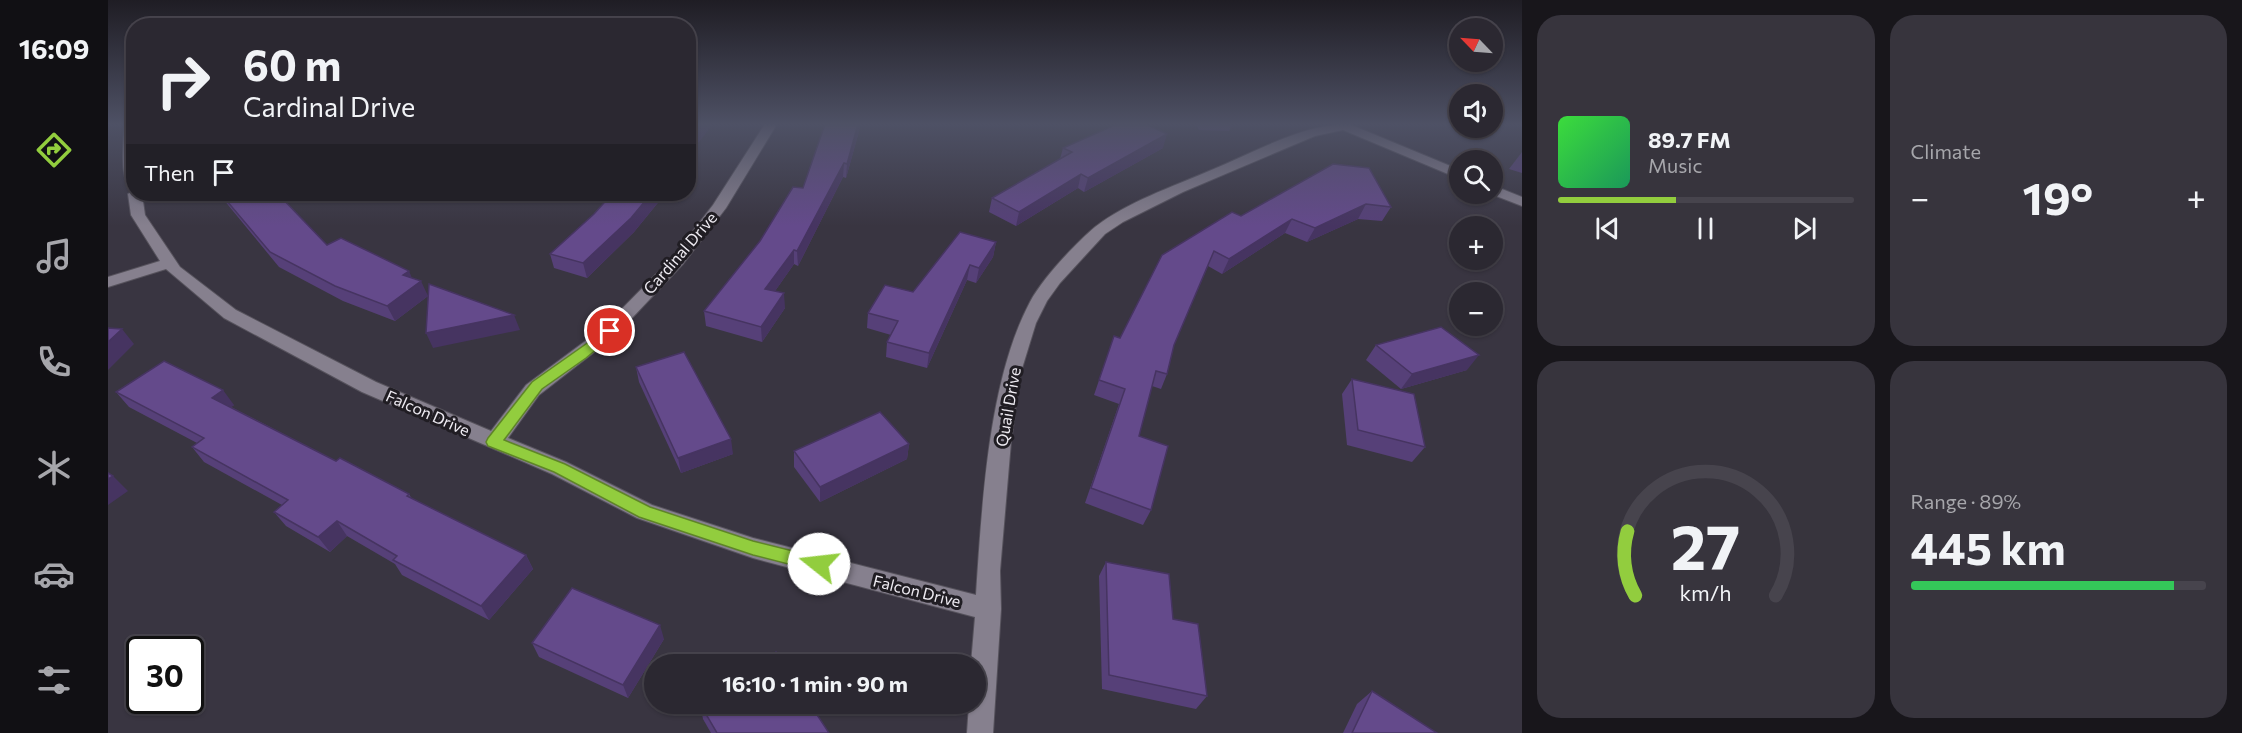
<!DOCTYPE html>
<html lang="en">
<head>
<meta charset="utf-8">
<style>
	:root { --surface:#2b2831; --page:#37343d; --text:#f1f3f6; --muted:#a6a6ab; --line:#47444d; --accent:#92cd3e }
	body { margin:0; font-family:Commissioner,sans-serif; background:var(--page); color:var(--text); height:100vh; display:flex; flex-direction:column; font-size:22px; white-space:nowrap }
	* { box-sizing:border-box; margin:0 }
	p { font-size:20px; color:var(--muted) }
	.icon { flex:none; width:33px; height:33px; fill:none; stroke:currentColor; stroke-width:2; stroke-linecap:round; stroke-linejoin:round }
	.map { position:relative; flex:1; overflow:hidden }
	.drawer { display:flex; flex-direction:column; gap:15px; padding:15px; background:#18161b; width:720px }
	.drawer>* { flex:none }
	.guide { position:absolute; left:18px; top:18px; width:570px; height:183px; border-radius:24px; box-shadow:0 2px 4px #0004,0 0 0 2px var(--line); background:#2b2831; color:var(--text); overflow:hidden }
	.needle { width:39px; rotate:295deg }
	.controls { position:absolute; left:1341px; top:18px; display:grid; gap:12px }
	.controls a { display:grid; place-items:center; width:54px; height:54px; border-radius:50%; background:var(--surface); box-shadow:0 2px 4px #0004,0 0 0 2px var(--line); font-size:30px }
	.speed { position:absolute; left:18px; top:636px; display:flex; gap:12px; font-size:30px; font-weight:700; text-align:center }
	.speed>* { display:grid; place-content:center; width:78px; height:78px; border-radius:50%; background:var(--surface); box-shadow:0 2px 4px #0004,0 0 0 2px var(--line); line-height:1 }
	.speed .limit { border:3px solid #111; border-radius:9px; background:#fff; color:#111 }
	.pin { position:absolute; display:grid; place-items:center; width:51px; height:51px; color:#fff; margin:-26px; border:3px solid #fff; border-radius:50%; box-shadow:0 2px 6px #0007 }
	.me { position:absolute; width:66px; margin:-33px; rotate:286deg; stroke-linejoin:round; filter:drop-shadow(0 0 4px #0008) }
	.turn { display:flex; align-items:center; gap:21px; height:126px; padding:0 18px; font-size:27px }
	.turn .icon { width:78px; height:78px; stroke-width:2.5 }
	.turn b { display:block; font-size:42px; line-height:51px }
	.then { display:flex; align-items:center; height:57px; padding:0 18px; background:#0003; gap:12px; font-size:22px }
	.big { font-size:45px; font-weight:700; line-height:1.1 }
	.drawer .tile { flex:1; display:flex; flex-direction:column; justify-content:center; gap:9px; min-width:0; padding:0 21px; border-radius:24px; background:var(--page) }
	.drawer .dial { align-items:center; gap:0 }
	.dial svg { height:156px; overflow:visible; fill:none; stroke:var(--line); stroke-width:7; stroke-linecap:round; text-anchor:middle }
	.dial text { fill:var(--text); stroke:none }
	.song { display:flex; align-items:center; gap:18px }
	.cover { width:72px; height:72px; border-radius:9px; background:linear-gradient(135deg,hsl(120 70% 55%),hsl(150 70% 35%)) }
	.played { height:6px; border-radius:3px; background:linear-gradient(90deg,var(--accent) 40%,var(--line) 40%) }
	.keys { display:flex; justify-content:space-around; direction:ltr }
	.heat { display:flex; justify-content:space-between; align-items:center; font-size:33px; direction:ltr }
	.charge { height:9px; border-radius:4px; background:linear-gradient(90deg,#34c759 89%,var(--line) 0) }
	.drawer .tiles { flex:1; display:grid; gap:15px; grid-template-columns:repeat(2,1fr) }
	.trip { position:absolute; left:536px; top:654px; width:342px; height:60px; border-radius:30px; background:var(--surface); box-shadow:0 2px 4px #0004,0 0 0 2px var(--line); font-weight:700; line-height:60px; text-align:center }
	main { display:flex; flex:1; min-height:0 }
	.tabs { display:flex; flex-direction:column; width:108px; justify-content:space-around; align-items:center; background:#111014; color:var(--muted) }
	.tabs .icon { width:42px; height:42px }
	.tabs .on { color:var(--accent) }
	.tabs b { font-size:27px; color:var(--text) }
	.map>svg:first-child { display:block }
</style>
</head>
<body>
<main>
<nav class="tabs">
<b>16:09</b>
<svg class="icon on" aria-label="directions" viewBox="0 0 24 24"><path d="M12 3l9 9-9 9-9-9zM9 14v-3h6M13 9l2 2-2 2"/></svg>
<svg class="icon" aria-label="music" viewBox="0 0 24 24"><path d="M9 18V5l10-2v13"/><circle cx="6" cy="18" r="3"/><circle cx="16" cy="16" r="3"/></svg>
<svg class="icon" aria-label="phone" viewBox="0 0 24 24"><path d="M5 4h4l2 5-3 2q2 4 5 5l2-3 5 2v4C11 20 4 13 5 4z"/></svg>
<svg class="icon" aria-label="climate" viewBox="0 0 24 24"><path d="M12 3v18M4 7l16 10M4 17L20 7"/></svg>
<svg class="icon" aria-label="car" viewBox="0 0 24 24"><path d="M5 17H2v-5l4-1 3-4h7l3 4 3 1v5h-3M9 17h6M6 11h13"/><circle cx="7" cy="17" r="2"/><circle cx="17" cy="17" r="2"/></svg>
<svg class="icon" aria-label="filters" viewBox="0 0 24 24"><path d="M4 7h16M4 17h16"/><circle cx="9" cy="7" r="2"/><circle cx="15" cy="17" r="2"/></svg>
</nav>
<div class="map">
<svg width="1414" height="733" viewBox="0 0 1414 733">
	<rect width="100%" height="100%" fill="#393541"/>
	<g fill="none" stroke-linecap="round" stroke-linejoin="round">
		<g stroke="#56525c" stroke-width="2">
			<g id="street">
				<path d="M16 124H26V190C10 185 16 139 16 124Z"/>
				<path d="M657 124H669L618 208 575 264 507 336 431 395 400 438 458 462 544 505 645 538 868 595C874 506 880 381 922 302 934 279 967 244 987 227 1019 202 1064 187 1101 171 1145 153 1194 124 1241 124L1352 170V179L1235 130 1207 136 1075 192 1015 222 997 234 952 283 939 301 928 323 912 375 903 442 892 571 893 609 885 733H859L861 704H867V664H863L867 617 645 558 529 518 444 474 254 392 116 318 58 269 0 287V277L52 261 23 215 20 194 26 190V194H34L37 215 72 267 128 310 268 382 383 431 418 385 495 328 564 258 605 205Z"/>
				<path d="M1384 185 1414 197V206L1383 194Z"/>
			</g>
		</g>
		<use href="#street" fill="#86808e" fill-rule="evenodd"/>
	</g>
	<g fill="#564078">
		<path d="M753 124 738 178 735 177 690 266 686 264 667 291 677 308 654 342 598 326 596 311 695 188Z"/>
		<path d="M1088 124H1124L1121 131 1091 130Z"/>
		<path d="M955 148H1055L976 192 970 188 908 226 881 212 884 198 952 159Z"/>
		<path d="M1414 152V173L1401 169Z"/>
		<path d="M1225 164 1283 207 1274 221 1250 219 1199 242 1177 233 1114 274 1100 266 1066 345 1059 374 1053 389 1044 386 1031 436 1043 510 1035 525 977 503 1011 404 986 395 1006 336 1012 338 1133 216Z"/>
		<path d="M111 194H170L219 245 304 278 320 296 287 321 235 301 171 267Z"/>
		<path d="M504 194H557L526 232 479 278 446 268 442 254 486 214Z"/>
		<path d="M888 242 885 257 868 283 859 280 819 368 778 357 779 342 783 335 759 328 760 313 805 292Z"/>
		<path d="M1268 345 1359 370 1293 389 1258 360Z"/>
		<path d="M528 367 625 454 573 473 531 382Z"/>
		<path d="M1244 379 1317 447 1304 462 1239 445 1234 394Z"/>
		<path d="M8 392 126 405 123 407 228 461 301 494 304 499 418 555 425 569 381 620 294 575 287 564 239 536 222 552 178 526 166 512 174 505 96 462 84 447 89 443 21 407Z"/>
		<path d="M801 444 799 459 712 502 686 467V451Z"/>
		<path d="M998 562 1065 619 1099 696 1088 709 994 689 991 576Z"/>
		<path d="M556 639 520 698 431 657 424 643Z"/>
		<path d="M1264 691 1329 733H1235L1249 704Z"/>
		<path d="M592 704H702L721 733H603L595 719Z"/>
	</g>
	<g fill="#463461">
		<path d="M594 124H605L580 156V140Z"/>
		<path d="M750 124H753L738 178 739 164Z"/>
		<path d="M1059 134 1055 148 976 192 980 178Z"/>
		<path d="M736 163 735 177 690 266 689 251Z"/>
		<path d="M973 174 970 188 908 226 911 212Z"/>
		<path d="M543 194H557L526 232 479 278 475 263Z"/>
		<path d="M1258 204 1250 219 1199 242 1207 228Z"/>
		<path d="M1184 219 1177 233 1114 274 1121 259Z"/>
		<path d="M888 242 885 257 868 283 871 268Z"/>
		<path d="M686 250V264L658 304 657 289Z"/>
		<path d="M862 265 859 280 819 368 821 353Z"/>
		<path d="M301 271 307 285 295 275Z"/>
		<path d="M313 281 320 296 287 321 279 306Z"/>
		<path d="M676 293 677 308 654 342 653 327Z"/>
		<path d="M406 315 412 330 325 348 318 333Z"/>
		<path d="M14 329 26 344 0 370V342Z"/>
		<path d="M1371 355 1359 370 1293 389 1304 374Z"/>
		<path d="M115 390 126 405 116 413 104 398Z"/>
		<path d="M623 439 625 454 573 473 570 458Z"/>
		<path d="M801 444 799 459 712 502V487Z"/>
		<path d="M5 476 20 491 0 505V479Z"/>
		<path d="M229 521 239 536 222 552 210 537Z"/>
		<path d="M418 555 425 569 381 620 373 606Z"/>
		<path d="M552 625 556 639 520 698 515 685Z"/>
	</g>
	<g fill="#644a8b" stroke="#463461" stroke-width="1.5">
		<path d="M580 124H594L580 140Z"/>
		<path d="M717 124H750L739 164 736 163 689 251 686 250 657 289 676 293 653 327 596 311 652 241 685 187 695 188Z"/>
		<path d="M1009 124H1038L1059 134 980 178 973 174 911 212 884 198 964 152 955 148Z"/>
		<path d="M1225 164 1261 168 1283 207 1258 204 1207 228 1184 219 1121 259 1106 251 1066 345 1059 374 1048 371 1031 436 1060 446 1043 510 983 488 1017 389 991 380 1006 336 1012 338 1054 255 1124 212 1133 216Z"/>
		<path d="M113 194H170L219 245 233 238 301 271 295 275 313 281 279 306 227 286 162 252Z"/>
		<path d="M504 194H543L523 218 475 263 442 254 486 214Z"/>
		<path d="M852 232 888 242 871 268 862 265 821 353 779 342 790 321 760 313 777 285 805 292Z"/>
		<path d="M321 284 406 315 318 333Z"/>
		<path d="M1333 327 1371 355 1304 374 1268 345Z"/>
		<path d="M0 328 14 329 0 342Z"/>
		<path d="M576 352 623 439 570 458 528 367Z"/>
		<path d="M56 361 115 390 104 398 228 461 232 458 301 494 299 496 418 555 373 606 285 560 289 556 229 521 210 537 166 512 180 500 84 447 96 438 8 392Z"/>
		<path d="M1244 379 1306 394 1317 447 1250 430Z"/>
		<path d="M772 412 801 444 712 487 686 451Z"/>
		<path d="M0 473 5 476 0 479Z"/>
		<path d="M998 562 1061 574 1065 619 1090 624 1099 696 1001 675Z"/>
		<path d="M464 588 552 625 515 685 424 643Z"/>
		<path d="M668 652 676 664H649Z"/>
		<path d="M1264 691 1329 733H1244Z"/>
		<path d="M592 704H702L721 733H609Z"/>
	</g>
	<linearGradient id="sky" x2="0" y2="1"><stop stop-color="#1f1d24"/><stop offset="0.55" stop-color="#4e5165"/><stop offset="1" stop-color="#4e5165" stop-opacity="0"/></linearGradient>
	<rect width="1414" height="226" fill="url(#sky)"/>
	<path fill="#92cd3e" stroke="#5f8528" stroke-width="1.5" d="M502 327 507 328V334L478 358 434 389 396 440 457 464 542 507 645 541 717 559 720 564 717 570 711 572 645 555 531 517 446 472 380 446 378 442 380 438 424 382Z"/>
	<g text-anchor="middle" stroke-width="6" stroke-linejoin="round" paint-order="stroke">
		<g font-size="16" fill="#eeebf2" stroke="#201d23">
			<text transform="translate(572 253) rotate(-49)" y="6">Cardinal Drive</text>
			<text transform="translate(900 407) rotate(-80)" y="6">Quail Drive</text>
			<text transform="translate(320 413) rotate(24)" y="6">Falcon Drive</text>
			<text transform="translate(809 591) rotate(14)" y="6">Falcon Drive</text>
		</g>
	</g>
</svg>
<div class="controls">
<a><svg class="needle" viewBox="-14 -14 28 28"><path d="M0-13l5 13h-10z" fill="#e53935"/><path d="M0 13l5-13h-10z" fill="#a6a6ab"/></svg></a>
<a><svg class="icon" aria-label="sound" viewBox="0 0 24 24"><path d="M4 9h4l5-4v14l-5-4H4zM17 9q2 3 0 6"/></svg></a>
<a><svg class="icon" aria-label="search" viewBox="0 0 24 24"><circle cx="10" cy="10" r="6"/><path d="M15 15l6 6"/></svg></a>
<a>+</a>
<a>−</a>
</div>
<div class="speed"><div class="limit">30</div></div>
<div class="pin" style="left:502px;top:331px;background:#d93025"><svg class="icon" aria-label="arrive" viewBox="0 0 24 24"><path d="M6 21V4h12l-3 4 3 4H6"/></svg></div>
<svg class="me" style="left:711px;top:564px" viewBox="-20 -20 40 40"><circle r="19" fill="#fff"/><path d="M0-13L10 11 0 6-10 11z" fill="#92cd3e"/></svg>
<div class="trip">16:10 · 1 min · 90 m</div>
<div class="guide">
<div class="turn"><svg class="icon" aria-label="right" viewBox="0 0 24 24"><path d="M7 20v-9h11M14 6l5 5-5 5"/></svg><div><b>60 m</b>Cardinal Drive</div></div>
<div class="then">Then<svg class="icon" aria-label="arrive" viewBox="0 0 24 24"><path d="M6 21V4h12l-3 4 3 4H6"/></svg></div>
</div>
</div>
<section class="drawer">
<div class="tiles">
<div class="tile">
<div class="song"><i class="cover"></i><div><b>89.7 FM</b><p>Music</p></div></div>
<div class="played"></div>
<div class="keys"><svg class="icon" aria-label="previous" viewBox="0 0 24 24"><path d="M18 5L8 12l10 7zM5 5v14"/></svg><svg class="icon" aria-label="pause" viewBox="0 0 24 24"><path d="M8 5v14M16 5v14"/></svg><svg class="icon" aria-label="next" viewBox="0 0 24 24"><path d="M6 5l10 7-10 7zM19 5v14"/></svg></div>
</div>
<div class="tile"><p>Climate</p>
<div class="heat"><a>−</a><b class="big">19°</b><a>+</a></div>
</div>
<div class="tile dial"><svg viewBox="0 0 100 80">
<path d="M14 69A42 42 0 1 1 86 69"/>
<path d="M14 69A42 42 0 0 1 10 36" stroke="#92cd3e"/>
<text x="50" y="56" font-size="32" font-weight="700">27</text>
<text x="50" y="72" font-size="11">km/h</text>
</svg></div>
<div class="tile"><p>Range · 89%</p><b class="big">445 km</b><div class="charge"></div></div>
</div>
</section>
</main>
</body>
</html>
